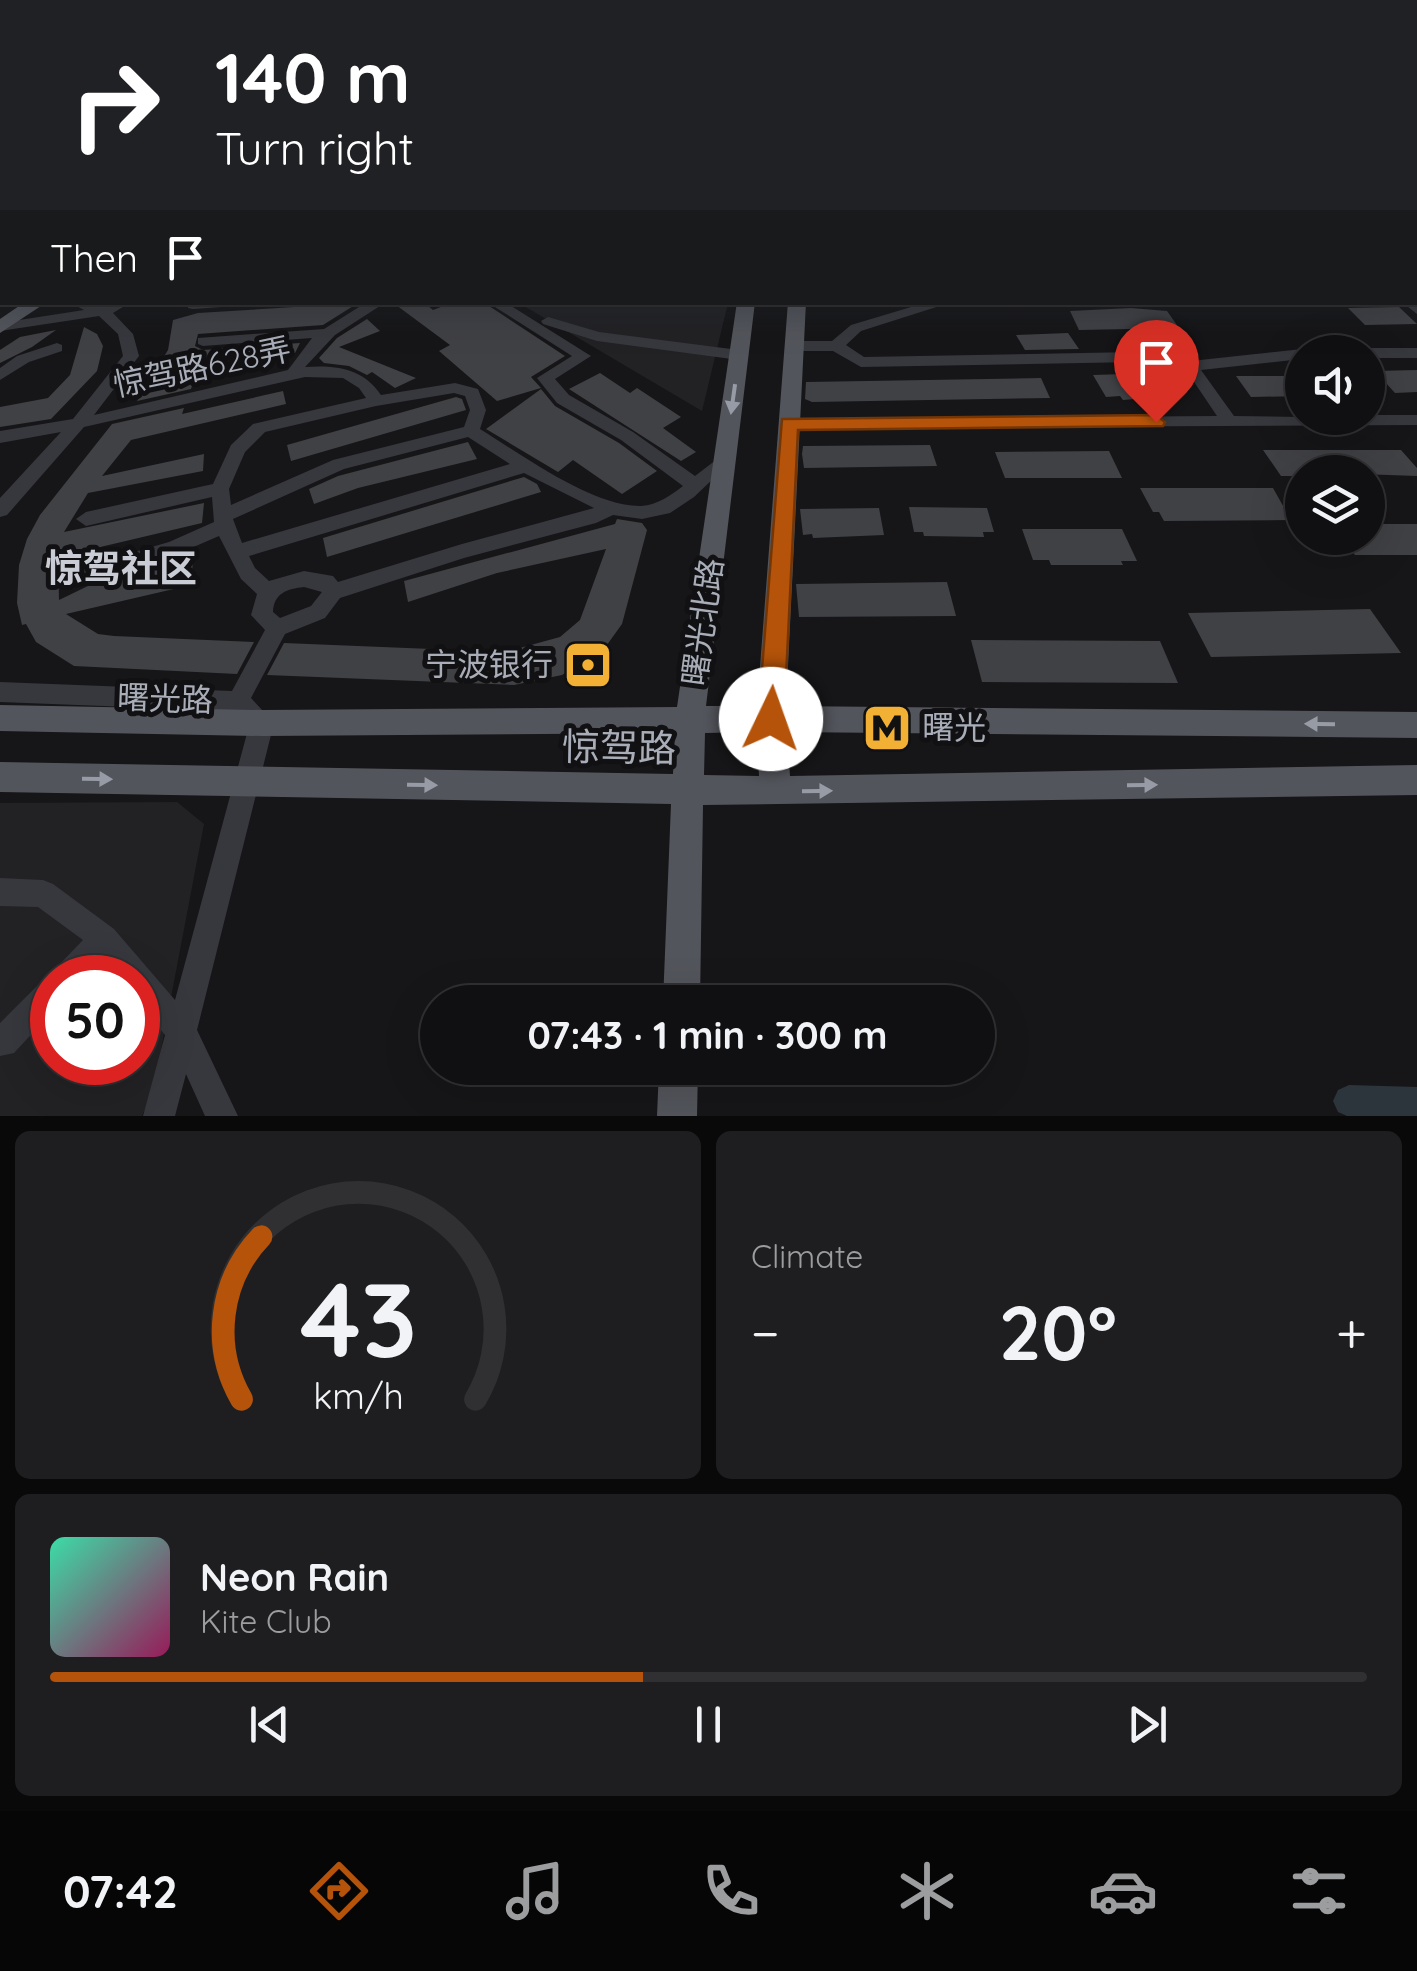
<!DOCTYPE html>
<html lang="en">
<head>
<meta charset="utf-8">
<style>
	:root { --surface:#101012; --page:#1e1e20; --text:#f1f3f6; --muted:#9c9d9f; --line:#303032; --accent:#b45309 }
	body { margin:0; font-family:Quicksand,"Noto Sans SC",sans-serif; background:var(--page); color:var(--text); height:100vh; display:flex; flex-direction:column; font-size:38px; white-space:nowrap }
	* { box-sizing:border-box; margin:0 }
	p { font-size:32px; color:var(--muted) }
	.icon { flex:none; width:55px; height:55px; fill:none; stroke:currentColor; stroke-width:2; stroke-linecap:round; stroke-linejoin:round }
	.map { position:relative; height:1116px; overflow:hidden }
	.side { display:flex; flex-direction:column; gap:15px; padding:15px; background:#09090a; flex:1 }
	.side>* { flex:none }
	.hud { position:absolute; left:0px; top:0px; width:1418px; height:305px; box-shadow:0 10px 40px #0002,0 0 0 2px var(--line); background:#202124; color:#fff; overflow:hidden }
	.controls { position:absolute; left:1285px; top:335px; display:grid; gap:20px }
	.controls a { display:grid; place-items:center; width:100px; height:100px; border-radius:50%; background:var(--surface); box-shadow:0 10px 40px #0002,0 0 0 2px var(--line); font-size:50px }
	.speed { position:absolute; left:30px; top:955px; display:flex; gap:20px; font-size:50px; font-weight:700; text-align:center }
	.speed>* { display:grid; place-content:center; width:130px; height:130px; border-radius:50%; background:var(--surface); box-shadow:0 10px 40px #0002,0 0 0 2px var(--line); line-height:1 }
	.speed .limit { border:15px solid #d22; background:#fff; color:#111 }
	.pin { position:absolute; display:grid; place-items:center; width:85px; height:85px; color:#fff; margin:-102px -42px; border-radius:50% 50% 50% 0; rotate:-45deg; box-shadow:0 0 10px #0007 }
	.pin .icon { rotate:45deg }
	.me { position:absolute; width:110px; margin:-55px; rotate:3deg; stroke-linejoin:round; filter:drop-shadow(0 0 8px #0008) }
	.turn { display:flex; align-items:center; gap:35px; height:210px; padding:0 50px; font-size:45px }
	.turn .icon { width:130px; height:130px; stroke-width:2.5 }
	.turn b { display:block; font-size:70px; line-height:85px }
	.then { display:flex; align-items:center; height:95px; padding:0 50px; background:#0003; gap:20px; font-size:38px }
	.big { font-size:75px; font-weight:800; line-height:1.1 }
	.side .card { flex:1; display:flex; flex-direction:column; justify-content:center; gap:15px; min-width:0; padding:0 35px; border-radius:15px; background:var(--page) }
	.side .dial { align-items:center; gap:0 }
	.dial svg { height:260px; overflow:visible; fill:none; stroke:var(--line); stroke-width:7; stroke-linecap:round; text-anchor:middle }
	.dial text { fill:var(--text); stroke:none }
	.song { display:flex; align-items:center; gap:30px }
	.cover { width:120px; height:120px; border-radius:15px; background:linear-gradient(135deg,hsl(160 70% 55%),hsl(330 70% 35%)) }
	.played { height:10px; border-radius:5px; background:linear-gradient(90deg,var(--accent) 45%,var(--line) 45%) }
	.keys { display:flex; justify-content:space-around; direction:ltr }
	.heat { display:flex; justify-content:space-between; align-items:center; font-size:55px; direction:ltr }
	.side .tiles { flex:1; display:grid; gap:15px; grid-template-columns:1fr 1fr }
	.card:last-child { grid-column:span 2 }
	.trip { position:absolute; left:420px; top:985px; width:575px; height:100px; border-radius:50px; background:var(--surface); box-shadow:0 10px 40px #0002,0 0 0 2px var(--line); font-weight:800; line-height:100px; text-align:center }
	.tab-bar { display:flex; height:160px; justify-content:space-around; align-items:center; background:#060607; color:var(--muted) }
	.tab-bar .icon { width:70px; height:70px }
	.tab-bar .current { color:var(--accent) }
	.tab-bar b { font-size:45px; color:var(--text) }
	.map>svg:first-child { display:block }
</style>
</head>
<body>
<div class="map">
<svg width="1417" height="1116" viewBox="0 0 1417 1116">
	<rect width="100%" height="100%" fill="#161618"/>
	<g fill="#222225" fill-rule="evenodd">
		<path d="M519 303H728L702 411Z"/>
		<path d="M177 802 204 824 153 1092 142 1116H0V803ZM52 978H138V1062H52Z"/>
	</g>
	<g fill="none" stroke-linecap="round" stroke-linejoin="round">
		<path fill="#2c353c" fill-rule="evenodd" d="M1349 1085 1417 1087V1116H1347L1338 1112 1333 1101 1338 1090Z"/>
	</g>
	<g fill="#404145">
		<path d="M392 302H423L433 310 454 302H483L565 356 531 377 541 388 497 401 439 351 450 345Z"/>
		<path d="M358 303 323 325 198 334 195 346 203 350 300 343 295 353 201 359 191 389 137 401 168 350 173 320 198 313Z"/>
		<path d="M1399 307 1417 324 1365 325 1348 308Z"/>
		<path d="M1131 308 1167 311 1179 328 1079 330 1070 311Z"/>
		<path d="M367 319 380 331 339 347 416 378 395 388 372 372 367 375 349 366 324 363 319 358 337 338Z"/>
		<path d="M84 327 97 334 103 346 97 371 51 419 0 427V407L48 398 70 375Z"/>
		<path d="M56 330 32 347 0 363V350L20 337Z"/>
		<path d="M1068 333 1079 349 1025 350 1016 335Z"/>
		<path d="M1417 370V392L1395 393 1375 371Z"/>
		<path d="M600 373 630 393 637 388 681 417 663 428 696 452 681 461 569 389Z"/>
		<path d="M1156 373 1171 396 1123 400 1120 396 1106 397 1093 375Z"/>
		<path d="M1236 376H1302V396L1251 397Z"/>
		<path d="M1041 378 1050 398 812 402 805 399 806 382Z"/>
		<path d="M541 389 555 406 619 443 657 471 622 494 573 460 558 472 486 429Z"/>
		<path d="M283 391 286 404 131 440 102 476 204 454 203 471 88 493 64 532 204 503 202 523 58 557 59 600 90 585 193 560 191 585 66 614 98 634 114 636 254 642 237 674 74 666 36 642 26 624 22 625 17 603 19 565 27 539 40 515 112 424 184 408 182 414Z"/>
		<path d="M456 397 462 399 466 410 291 461 287 445Z"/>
		<path d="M468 442 477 459 358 488 314 504 309 489 338 476Z"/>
		<path d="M930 445 937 466 804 468 802 454 803 446Z"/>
		<path d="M1263 450H1401L1417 468V476L1302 472V476H1281Z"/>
		<path d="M1109 451 1122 478H1005L995 452Z"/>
		<path d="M524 477 537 484 541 492 327 557 323 538Z"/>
		<path d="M1140 488H1273L1291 520 1164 521 1159 512H1153Z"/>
		<path d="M909 507 987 508 994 532H983L984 537 924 536 923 532H914Z"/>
		<path d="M879 508 884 535 813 538 812 534 803 535 800 509Z"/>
		<path d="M617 519 642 523 647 530 622 624 604 649 562 675 514 685 267 675 284 643 505 652 560 637 580 620 606 549 497 573 408 602 404 581 615 524Z"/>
		<path d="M1368 524H1417V555H1355L1343 538H1368Z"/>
		<path d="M1022 529H1122L1137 561H1121L1123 565H1051L1049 560H1033Z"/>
		<path d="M947 582 956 616 799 617 796 584Z"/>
		<path d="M1370 609 1401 653 1211 657 1188 613Z"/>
		<path d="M971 640 1160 641 1178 683 982 682Z"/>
	</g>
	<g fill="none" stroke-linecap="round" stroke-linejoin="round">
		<g fill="#37383d" fill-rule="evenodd">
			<path d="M1415 300 1417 302V314L1402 302H1415Z"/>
			<path d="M69 302H92L102 307 111 302H131L113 313 133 334 139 356 94 415 288 370 312 338 203 346 198 344V338L324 329 367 302H386L335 335 305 367C336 365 363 368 381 395L455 383 478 389 486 410 480 429C521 454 592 507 641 506 658 505 671 495 683 486L621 440 557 403 537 378 572 356 487 302H505L591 356 555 379 569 395 633 432 695 476 725 453 734 459 694 497 670 513 642 519 613 515 596 523 464 558 340 598 325 618 285 634 251 698 274 723 197 1030 238 1116H205L186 1074 175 1116H143L165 1035 138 1001V978H117L103 960 87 978H52V1012L14 1053 0 1056V1023L42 981 52 976 56 968 83 940 38 907 0 906V878L43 880 53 884 114 929 175 1000 249 726 233 711 0 702V682L232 691 265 630 251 615 257 594 241 579 219 536 182 552 76 585 69 583 66 577 69 571 169 542 214 522 212 497 86 526 76 519 86 512 213 484 231 445 253 424 366 398 359 388 343 378 305 377 84 427 7 515 0 517V498L61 432 0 443V431L73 419 123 356 118 334 99 316 0 331V323L84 310ZM454 393 465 396 470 410 464 427 333 460 231 505 229 489 245 452 265 432 376 406ZM468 437 510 464 242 543 233 519 344 469ZM524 473 594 508 462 544 338 582 333 576 304 571 269 581 255 568 249 556ZM304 587 322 592 311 606 280 618 273 612C274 593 287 589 304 587Z"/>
			<path d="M188 302H242L235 306 193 309 188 308Z"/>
			<path d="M928 302H952L861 331 846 345 864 357 1135 352 1191 361 1302 349 1309 352H1302V359L1201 370 1234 416 1368 418V415H1417V425L783 428V420L789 419 1217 416 1186 370 1135 362 861 367 833 351H794L786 346 794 341H832L851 325Z"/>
			<path d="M548 317 599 332 739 350 747 355 739 360 597 341 543 324 541 321Z"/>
			<path d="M57 343 62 345V351L29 362 0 380V368L17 356Z"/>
			<path d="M1368 348H1417V358H1368V352H1361Z"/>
		</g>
		<g fill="#53555c" fill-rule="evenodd">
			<rect x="1415" y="186" width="2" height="8"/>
			<path d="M25 302H47L0 333V319Z"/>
			<path d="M737 302H755L706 706H757L788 302H806L786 706 1417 712V738L787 732 790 776 1417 765V795L703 805 700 1002H663L671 804 0 792V762L673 774 675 733 262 736 0 731V705L262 710 677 707ZM757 732 759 776 704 775 705 733Z"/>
			<path d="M659 1068H698L697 1116H657Z"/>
		</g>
	</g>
	<defs><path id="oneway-solid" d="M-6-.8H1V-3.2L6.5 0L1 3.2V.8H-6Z" transform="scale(2.5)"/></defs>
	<g fill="#979ba6">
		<use href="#oneway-solid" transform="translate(733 399) rotate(98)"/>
		<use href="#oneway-solid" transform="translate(1320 724) rotate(-179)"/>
		<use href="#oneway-solid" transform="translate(97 779) rotate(1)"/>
		<use href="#oneway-solid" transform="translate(422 785) rotate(1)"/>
		<use href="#oneway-solid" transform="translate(1142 785) rotate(-1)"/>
		<use href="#oneway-solid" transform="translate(817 791) rotate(-1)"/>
	</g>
	<linearGradient id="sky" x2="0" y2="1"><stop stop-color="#0c0c0d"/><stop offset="0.53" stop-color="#363c48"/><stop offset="1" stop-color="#363c48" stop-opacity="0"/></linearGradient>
	<rect width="1417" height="333" fill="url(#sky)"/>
	<path fill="#b45309" stroke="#753606" stroke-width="2.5" d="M1156 415 1165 422 1163 426 798 430 784 719 780 728 771 731 762 728 758 719 782 419Z"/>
	<defs>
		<g id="bank-square" transform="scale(2.5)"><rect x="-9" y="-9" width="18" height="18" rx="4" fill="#f2b134" stroke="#111113"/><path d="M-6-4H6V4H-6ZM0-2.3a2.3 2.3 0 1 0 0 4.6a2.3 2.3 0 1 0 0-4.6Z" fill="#111"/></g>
		<g id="metro-square" transform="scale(2.5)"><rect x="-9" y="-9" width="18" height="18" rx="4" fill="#f2b134" stroke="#111113"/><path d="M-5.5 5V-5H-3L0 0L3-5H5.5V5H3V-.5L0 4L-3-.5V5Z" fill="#111"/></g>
	</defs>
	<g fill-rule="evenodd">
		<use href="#bank-square" x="588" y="665"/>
		<use href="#metro-square" x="887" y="728"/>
	</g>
	<g text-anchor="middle" stroke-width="10" stroke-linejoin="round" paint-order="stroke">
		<g font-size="32" fill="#a8adb8" stroke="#111113">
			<text transform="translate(202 367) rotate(-12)" y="11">惊驾路628弄</text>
			<text transform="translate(703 622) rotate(-82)" y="11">曙光北路</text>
			<text transform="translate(165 699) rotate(2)" y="11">曙光路</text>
		</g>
		<g font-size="32" fill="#a8adb8" stroke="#111113" text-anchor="end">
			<text x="553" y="676">宁波银行</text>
			<text x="922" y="739" text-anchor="start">曙光</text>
		</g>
		<g font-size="38" font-weight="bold" fill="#c9ccd4" stroke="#111113">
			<text x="121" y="582">惊驾社区</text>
		</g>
		<g font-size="38" fill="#a8adb8" stroke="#111113">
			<text transform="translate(619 748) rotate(1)" y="13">惊驾路</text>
		</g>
	</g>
</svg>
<div class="controls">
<a><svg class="icon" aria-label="sound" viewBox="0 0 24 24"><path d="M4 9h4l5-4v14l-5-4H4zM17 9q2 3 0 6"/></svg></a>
<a><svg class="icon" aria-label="layers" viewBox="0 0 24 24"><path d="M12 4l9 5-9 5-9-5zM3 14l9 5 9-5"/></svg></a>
</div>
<div class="speed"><div class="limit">50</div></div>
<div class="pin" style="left:1156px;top:422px;background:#d93025"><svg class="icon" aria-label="arrive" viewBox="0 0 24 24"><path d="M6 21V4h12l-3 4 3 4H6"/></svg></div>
<svg class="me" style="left:771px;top:719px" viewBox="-20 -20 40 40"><circle r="19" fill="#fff"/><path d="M0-13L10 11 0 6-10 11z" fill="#b45309"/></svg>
<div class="trip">07:43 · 1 min · 300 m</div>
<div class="hud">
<div class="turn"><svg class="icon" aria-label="right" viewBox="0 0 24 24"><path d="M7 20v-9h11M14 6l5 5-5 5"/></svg><div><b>140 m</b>Turn right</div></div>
<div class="then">Then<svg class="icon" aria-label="arrive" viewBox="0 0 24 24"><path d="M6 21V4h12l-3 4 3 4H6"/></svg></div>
</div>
</div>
<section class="side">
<div class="tiles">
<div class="card dial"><svg viewBox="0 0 100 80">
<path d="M14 69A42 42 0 1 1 86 69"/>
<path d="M14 69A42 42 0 0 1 20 19" stroke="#b45309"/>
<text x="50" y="56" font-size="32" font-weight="700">43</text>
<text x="50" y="72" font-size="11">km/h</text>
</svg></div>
<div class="card"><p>Climate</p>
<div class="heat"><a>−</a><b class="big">20°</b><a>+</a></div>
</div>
<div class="card">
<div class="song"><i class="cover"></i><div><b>Neon Rain</b><p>Kite Club</p></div></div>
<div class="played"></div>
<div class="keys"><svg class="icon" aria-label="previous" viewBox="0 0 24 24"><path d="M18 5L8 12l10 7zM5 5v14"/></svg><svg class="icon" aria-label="pause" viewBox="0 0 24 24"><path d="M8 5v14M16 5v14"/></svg><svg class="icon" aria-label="next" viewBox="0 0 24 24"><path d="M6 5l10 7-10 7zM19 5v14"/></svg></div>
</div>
</div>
</section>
<nav class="tab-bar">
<b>07:42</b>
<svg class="icon current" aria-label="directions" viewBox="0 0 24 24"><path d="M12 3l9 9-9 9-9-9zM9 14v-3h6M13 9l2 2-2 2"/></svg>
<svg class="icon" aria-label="music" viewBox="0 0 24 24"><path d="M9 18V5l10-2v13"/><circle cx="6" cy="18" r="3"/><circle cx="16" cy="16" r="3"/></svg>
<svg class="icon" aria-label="phone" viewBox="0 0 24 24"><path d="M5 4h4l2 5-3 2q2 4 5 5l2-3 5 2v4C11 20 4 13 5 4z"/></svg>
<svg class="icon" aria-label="climate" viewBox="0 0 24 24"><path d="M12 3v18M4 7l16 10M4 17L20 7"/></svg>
<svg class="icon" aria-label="car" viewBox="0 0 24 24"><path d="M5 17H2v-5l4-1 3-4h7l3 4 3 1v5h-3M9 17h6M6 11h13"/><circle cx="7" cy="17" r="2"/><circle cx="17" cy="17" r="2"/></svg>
<svg class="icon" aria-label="filters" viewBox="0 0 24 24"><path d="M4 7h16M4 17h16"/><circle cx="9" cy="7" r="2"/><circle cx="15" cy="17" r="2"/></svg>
</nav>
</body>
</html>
